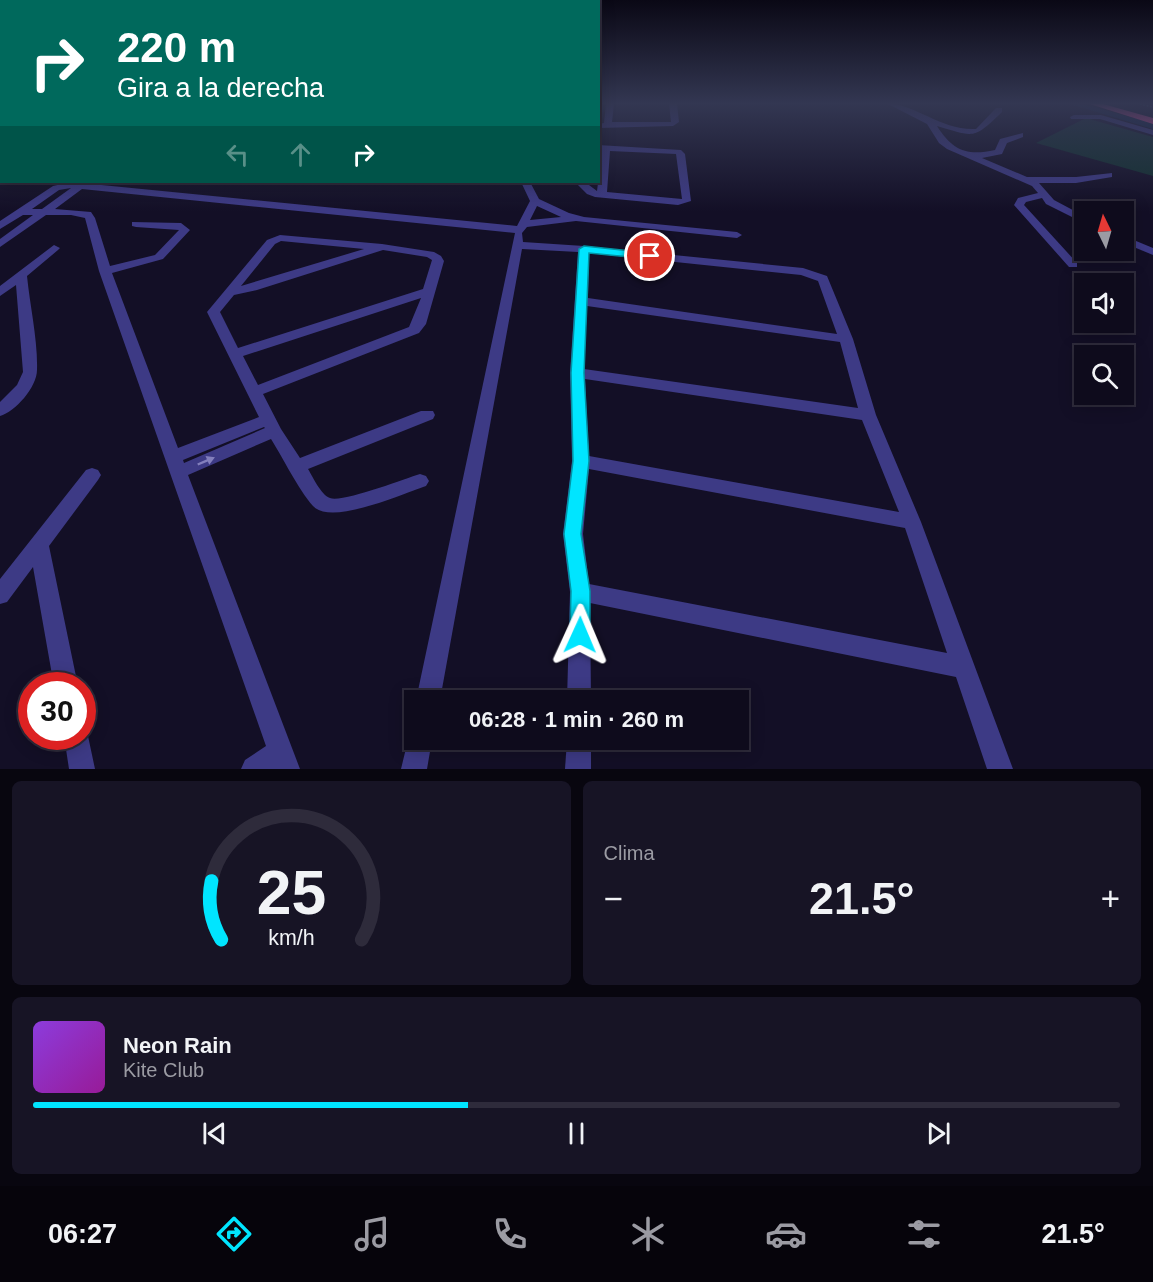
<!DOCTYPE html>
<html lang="es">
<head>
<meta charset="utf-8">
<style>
	:root { --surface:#0e0b1c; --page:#171425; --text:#f1f3f6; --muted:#9b9ba3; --line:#2e2b3b; --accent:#00e5ff }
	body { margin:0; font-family:Arial,sans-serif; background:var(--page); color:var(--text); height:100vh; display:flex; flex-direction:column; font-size:22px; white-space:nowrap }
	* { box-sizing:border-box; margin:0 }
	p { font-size:20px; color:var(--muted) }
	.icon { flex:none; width:33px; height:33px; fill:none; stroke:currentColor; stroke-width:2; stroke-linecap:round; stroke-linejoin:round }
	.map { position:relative; height:769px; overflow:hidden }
	.side { display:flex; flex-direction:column; gap:12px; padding:12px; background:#08060f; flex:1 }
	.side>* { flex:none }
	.banner { position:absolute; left:0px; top:0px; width:600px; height:183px; box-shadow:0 3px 15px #0003,0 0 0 2px var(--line); background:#00695c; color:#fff; overflow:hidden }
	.needle { width:39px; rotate:355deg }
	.buttons { position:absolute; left:1074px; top:201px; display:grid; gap:12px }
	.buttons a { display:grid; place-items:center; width:60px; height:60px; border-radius:0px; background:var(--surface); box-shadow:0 3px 15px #0003,0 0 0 2px var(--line); font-size:30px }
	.speed { position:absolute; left:18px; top:672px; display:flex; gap:12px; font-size:30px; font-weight:700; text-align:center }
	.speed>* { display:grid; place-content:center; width:78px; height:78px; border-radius:50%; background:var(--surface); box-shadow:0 3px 15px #0003,0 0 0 2px var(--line); line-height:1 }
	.speed .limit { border:9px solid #d22; background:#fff; color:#111 }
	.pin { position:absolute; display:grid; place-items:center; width:51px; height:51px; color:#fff; margin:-26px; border:3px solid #fff; border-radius:50%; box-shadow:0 2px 6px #0007 }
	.me { position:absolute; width:66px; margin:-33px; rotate:1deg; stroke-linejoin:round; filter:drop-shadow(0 0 4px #0008) }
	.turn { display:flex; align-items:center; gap:21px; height:126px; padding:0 18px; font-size:27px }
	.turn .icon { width:78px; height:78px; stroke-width:2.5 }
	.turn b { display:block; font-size:42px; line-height:51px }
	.lanes { display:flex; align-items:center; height:57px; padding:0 18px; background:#0003; justify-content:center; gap:30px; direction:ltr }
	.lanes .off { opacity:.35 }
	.big { font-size:45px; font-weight:600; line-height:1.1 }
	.side .widget { flex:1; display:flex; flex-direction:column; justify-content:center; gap:9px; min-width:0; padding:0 21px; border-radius:9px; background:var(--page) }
	.side .dial { align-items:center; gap:0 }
	.dial svg { height:156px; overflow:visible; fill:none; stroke:var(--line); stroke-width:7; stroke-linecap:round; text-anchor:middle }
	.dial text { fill:var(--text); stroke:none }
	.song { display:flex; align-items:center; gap:18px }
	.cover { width:72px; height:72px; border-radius:9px; background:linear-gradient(135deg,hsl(270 70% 55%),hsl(300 70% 35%)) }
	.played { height:6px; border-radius:3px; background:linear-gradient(90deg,var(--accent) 40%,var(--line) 40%) }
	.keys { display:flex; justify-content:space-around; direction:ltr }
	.heat { display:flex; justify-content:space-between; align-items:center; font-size:33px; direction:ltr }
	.side .tiles { flex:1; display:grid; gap:12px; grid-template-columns:1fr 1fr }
	.widget:last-child { grid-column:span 2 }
	.trip { position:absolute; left:404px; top:690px; width:345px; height:60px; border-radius:0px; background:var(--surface); box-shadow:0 3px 15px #0003,0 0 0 2px var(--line); font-weight:600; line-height:60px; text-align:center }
	.tab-bar { display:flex; height:96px; justify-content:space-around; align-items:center; background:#06040b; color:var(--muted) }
	.tab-bar .icon { width:42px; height:42px }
	.tab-bar .selected { color:var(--accent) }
	.tab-bar b { font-size:27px; color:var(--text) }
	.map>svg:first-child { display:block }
</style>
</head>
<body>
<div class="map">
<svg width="1153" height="769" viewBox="0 0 1153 769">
	<rect width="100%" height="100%" fill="#130f26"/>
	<path fill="#12302f" d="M1086 118 1153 137V176L1036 143Z"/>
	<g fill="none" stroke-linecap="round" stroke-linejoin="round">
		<path fill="#0c2248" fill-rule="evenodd" d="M1070 104H1082L1153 123V129Z"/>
		<path stroke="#2fb8b0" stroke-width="1.5" stroke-dasharray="1.5 2" stroke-linecap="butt" d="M1140 104 1153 107"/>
		<g fill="#3d3a85" fill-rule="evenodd">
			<path d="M606 104H614L612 122H671L669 104H677L679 122 673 126 598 128V124L604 123Z"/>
			<path d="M888 104C914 103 942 131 976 129L996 108H1002V112C973 140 975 137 937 126 953 151 967 156 995 150L1000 139 1023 133V137L1007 143 1002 154 982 158 1027 177H1076L1112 173V177L1076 183H1039L1054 200 1084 216V223L1046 204 1042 198 1026 202 1024 205 1077 263V267H1069L1014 205 1018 198 1038 193 1032 186 947 149 939 143 927 124Z"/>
			<path d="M1074 115H1101L1153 130V135L1100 119H1071L1070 117Z"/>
			<path d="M598 145 681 150 685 154 691 201 678 205 595 197 587 194 575 182H585L597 191 602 151H598ZM610 151 676 154 682 199 607 192Z"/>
			<path d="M71 182 517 226 530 201 521 182H530L539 199 569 213 584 217 737 232 742 235 737 238 576 221 527 227 522 233 523 242 584 246 803 268 827 276 853 339 876 415 921 522 1013 769H987L956 677 590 603 591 700H567L570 592 563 534 572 461 570 373 578 252 522 249 440 700H416L515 233 82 189 55 209 91 212 95 218 110 266 155 255 179 230 136 227 132 226V222L181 223 190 230 163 259 112 273 178 448 259 417 207 312 267 240 280 235 382 244 434 252 441 256 444 261 426 324 419 333 263 394 281 429 300 458 421 411H433L435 415 433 419 308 469C313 477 321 495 330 498 342 503 404 479 420 474L426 476 429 481 426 486C402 494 331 526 313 506 298 489 283 458 271 439L188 475 300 769H241L245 760 266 746 99 271 85 218 71 215H46L0 247V239L33 215H23L0 229V221L53 186ZM71 188 42 209H32L59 190ZM537 206 561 217 530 220ZM281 241 364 249 241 286 275 244ZM383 250 427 257 432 260 423 289 238 348 220 312 234 295 257 290ZM589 253 801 275 818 281 837 334 588 298ZM421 298 409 327 258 385 243 356ZM587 306 840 342 858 408 584 369ZM585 379 862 420 899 512 589 456ZM264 427 265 428 184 463 183 460ZM589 469 905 528 947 653 589 584 583 534Z"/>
			<path d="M1124 236 1153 248V255L1124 243Z"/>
			<path d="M54 245 60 248 58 250 27 276C30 306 38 341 37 370 37 387 15 412 0 416V402L17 385 23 372 16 285 0 296V286Z"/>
			<path d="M92 468 98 470 101 475 98 480 49 546 78 686H54L33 567 7 602 0 604V579L86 470Z"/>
			<path d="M82 726 88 736 95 769H69L64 736H82Z"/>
			<path d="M414 730V740H432L427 769H401L408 740Z"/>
			<path d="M567 740H591V769H565Z"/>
		</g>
		<path fill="#ff4fa3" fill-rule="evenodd" d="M1090 104H1103L1153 118V124Z"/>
	</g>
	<defs><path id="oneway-solid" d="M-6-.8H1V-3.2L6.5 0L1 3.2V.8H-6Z" transform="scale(1.5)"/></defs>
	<use fill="#837fbc" href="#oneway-solid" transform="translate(206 461) rotate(-23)"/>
	<linearGradient id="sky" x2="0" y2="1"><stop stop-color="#0a0815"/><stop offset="0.49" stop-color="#333752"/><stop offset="1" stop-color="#333752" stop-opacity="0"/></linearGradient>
	<rect width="1153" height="211" fill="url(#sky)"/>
	<path fill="#00e5ff" stroke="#0095a6" stroke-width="1.5" d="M584 246 650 253 655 256 650 259 589 253 584 373 589 461 581 534 590 591V635L587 642 580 645 573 642 570 635 571 591 564 534 573 461 571 373 579 249Z"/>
</svg>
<div class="buttons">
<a><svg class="needle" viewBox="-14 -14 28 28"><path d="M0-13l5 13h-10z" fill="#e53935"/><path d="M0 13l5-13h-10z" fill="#9b9ba3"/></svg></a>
<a><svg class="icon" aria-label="sound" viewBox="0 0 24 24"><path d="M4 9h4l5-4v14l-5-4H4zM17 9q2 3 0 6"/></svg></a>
<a><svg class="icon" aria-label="search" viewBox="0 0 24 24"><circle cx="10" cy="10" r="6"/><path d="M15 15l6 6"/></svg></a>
</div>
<div class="speed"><div class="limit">30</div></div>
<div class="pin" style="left:650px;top:256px;background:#d93025"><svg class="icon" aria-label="arrive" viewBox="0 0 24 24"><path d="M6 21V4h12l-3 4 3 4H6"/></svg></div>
<svg class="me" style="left:580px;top:635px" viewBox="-20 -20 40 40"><path d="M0-17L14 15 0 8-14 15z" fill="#00e5ff" stroke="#fff" stroke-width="4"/></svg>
<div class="trip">06:28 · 1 min · 260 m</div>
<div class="banner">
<div class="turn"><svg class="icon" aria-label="right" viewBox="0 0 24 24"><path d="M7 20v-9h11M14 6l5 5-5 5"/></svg><div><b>220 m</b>Gira a la derecha</div></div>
<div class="lanes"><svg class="icon off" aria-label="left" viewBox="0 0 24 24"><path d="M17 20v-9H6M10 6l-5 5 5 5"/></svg><svg class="icon off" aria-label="ahead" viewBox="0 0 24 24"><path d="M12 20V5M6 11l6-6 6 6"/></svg><svg class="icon" aria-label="right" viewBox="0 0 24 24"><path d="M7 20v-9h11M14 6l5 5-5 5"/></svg></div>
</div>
</div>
<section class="side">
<div class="tiles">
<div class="widget dial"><svg viewBox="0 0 100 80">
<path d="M14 69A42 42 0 1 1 86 69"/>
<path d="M14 69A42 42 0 0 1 9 39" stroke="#00e5ff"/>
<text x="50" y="56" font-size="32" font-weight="700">25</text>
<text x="50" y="72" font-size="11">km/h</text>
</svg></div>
<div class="widget"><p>Clima</p>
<div class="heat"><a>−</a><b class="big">21.5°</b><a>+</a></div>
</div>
<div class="widget">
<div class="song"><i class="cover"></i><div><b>Neon Rain</b><p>Kite Club</p></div></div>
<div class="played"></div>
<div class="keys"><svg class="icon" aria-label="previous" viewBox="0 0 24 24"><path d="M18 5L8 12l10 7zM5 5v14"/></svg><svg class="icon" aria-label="pause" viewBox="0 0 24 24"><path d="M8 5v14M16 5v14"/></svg><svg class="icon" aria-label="next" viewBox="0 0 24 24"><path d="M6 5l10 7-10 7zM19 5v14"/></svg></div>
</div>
</div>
</section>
<nav class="tab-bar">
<b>06:27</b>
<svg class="icon selected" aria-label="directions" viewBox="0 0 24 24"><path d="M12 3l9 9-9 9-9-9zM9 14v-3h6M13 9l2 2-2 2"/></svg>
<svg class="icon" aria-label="music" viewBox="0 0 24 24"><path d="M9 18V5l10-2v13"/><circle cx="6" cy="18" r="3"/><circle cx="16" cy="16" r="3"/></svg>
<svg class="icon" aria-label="phone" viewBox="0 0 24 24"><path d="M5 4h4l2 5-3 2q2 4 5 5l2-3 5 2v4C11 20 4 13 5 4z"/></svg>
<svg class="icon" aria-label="climate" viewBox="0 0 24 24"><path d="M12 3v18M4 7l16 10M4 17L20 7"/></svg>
<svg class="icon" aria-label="car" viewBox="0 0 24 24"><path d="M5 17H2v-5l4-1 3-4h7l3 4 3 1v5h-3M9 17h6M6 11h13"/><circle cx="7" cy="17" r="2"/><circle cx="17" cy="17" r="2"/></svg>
<svg class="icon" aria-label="filters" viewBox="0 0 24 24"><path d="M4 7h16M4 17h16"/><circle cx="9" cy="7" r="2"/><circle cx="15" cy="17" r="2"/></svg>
<b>21.5°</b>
</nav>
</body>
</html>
